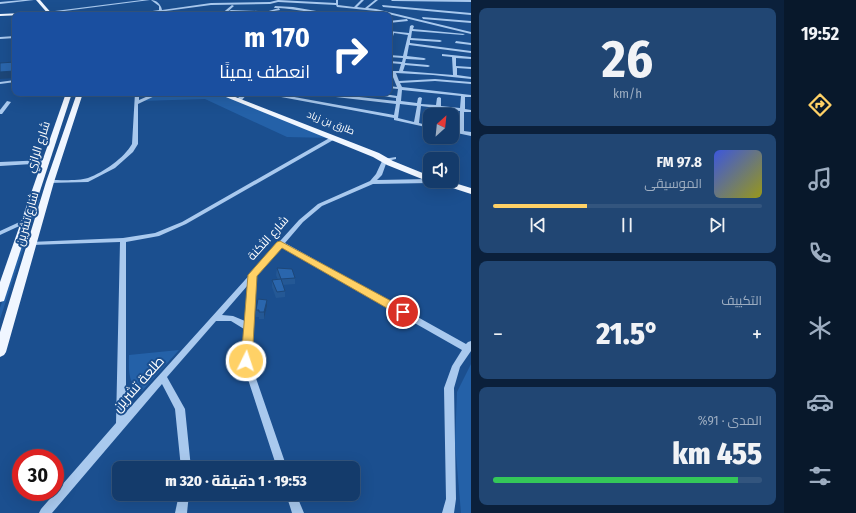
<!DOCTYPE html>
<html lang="ar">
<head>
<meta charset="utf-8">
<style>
	:root { --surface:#143b6b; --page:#214673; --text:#f1f3f6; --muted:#9dadc1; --line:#33557e; --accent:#ffd166 }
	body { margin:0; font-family:"Fira Sans Condensed",Cairo,sans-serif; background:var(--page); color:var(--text); direction:rtl; height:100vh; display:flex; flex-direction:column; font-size:15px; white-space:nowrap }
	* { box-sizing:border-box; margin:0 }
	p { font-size:13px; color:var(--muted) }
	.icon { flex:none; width:22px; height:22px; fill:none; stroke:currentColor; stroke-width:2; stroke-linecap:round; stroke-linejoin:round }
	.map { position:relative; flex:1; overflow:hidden; direction:ltr }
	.sheet { display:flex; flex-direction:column; gap:8px; padding:8px; background:#0b203b; width:313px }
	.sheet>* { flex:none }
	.guide { position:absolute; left:12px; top:12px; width:380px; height:84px; border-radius:8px; box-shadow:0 4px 16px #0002,0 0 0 1px var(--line); direction:rtl; background:#1a4fa0; color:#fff; overflow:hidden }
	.needle { width:26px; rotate:27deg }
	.tools { position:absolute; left:423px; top:108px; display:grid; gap:8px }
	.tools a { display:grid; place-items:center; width:36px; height:36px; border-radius:8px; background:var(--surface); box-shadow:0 4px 16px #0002,0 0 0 1px var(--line); font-size:20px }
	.speed { position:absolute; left:12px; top:449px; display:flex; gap:8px; font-size:20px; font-weight:700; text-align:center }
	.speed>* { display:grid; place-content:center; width:52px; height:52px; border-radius:50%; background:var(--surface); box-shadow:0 4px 16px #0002,0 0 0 1px var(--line); line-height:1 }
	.speed .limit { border:6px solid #d22; background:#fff; color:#111 }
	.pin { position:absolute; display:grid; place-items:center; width:34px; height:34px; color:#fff; margin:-17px; border:2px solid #fff; border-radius:50%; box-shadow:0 1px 4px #0007 }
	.me { position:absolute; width:44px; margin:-22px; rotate:4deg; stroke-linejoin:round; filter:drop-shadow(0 0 3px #0008) }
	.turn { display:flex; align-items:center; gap:14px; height:84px; padding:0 16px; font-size:18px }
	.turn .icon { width:52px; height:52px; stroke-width:2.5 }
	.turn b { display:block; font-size:28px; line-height:34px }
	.big { font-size:30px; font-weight:800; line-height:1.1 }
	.sheet .widget { flex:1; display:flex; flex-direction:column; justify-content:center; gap:6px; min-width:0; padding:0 14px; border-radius:8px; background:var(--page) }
	.sheet .dial { align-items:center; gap:0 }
	.dial b { font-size:52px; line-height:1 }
	.song { display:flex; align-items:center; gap:12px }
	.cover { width:48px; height:48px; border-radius:6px; background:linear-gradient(135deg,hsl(230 70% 55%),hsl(60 70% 35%)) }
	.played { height:4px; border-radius:2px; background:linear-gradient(90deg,var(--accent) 35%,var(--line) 35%) }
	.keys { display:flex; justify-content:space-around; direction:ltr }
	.heat { display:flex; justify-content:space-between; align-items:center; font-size:22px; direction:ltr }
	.charge { height:6px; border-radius:3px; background:linear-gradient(90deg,#34c759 91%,var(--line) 0) }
	.trip { position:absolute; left:112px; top:461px; width:248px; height:40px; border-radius:8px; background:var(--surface); box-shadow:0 4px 16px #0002,0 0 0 1px var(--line); font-weight:800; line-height:40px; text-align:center; direction:rtl }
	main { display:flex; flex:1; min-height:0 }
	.menu { display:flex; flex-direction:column; width:72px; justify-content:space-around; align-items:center; background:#08182b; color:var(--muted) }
	.menu .icon { width:28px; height:28px }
	.menu .selected { color:var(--accent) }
	.menu b { font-size:18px; color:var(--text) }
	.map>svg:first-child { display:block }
</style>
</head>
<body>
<main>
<nav class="menu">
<b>19:52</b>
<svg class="icon selected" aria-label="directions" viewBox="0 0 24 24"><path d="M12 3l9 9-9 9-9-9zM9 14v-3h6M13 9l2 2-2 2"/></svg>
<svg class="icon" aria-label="music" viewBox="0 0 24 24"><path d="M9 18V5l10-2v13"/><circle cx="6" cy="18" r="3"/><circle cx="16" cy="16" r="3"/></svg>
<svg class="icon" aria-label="phone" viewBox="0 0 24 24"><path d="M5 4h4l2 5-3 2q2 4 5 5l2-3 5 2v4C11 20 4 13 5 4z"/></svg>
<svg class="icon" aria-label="climate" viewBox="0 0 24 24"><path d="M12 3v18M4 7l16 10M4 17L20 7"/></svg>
<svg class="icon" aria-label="car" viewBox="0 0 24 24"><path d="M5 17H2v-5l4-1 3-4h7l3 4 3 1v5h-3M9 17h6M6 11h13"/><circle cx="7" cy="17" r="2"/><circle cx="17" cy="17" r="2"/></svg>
<svg class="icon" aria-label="filters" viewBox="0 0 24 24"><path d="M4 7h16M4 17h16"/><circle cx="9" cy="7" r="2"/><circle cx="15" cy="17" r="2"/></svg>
</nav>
<section class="sheet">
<div class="widget dial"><b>26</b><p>km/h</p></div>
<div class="widget">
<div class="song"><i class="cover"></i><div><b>97.8 FM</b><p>الموسيقى</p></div></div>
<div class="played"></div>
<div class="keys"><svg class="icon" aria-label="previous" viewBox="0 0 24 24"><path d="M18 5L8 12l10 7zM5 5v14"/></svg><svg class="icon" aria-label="pause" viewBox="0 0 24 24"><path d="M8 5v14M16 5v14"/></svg><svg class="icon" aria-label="next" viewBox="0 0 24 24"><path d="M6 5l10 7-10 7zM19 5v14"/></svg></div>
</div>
<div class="widget"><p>التكييف</p>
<div class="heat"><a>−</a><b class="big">21.5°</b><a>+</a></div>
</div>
<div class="widget"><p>المدى · 91%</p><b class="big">455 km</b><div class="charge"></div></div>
</section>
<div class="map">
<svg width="471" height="513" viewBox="0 0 471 513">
	<rect width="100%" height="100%" fill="#1b4f8f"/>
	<g fill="#2461a8">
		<path d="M156 93H219L333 138 287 137 205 99 141 101Z"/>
		<path d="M40 199 0 319V308L36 200Z"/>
		<path d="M179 350 142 391C127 384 129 370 129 355Z"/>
		<path d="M471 364V513H461L455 443 457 392Z"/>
	</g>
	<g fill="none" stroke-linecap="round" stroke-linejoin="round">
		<g fill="#a9c9ee" fill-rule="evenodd">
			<path d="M23 0H34L0 4V2Z"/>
			<path d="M142 0H150L49 13 47 12Z"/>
			<path d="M151 0C156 0 161 4 162 10L211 3 270 2 278 0 336 3V0H338V5L354 7 361 0H364L357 7 365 8 375 0H378L368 8 376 9 471 32V34L376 11 337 7 336 5 278 2 270 4 211 5 136 15H127L159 10V6Z"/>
			<path d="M391 0H471V2L392 1Z"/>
			<path d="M232 5 234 6 224 15H220Z"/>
			<path d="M382 5 471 13V15L383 7Z"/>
			<path d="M275 6 293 7 322 12 349 11 351 12C332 18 299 9 279 8L280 10 274 11 288 15C282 15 275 12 270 13 264 14 263 17 257 13L229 11 231 10 258 11 262 13 279 8H274Z"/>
			<path d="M377 13 378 15H363L365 14Z"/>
			<path d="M422 17 471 21V23L423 19Z"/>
			<path d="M407 19 408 21 389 23V21Z"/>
			<path d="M412 25 414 26 413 29 465 34 463 35 412 31 411 38 440 40 442 41 440 42 410 40V43L471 51V53L409 45 407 56 424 58 426 59 424 60 406 59 405 63 428 65 430 66 428 67 405 65 403 71 453 75 452 57 442 56V54L471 57V59L456 58V66L471 67V69L457 68V75L471 77V79L433 75 396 73 399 81 435 79 471 82V84L435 81 400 83 402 87 471 95V97H465V109L471 110V112H464V131L471 132V136L452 132V130L459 131 460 111 441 109 440 115H436V108L421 106 419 123 430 126V128L394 120V118L265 94 263 93H272L394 115 396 104 310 94 308 93H322L396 101V98L368 94 366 93H378L397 96 398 89 389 88V86L397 87 391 72 393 71H399L401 64 389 63V61L402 62 403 58 389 57V55L403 56 408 35 394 33 391 42 389 43 390 33H389V31L409 33 410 26ZM402 90 461 96 460 108 441 106V98L439 97 437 98 436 105 421 104 422 98 420 97 418 98 417 103 401 101ZM400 104 417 106 414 122 398 118Z"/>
			<path d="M15 36V38L0 39V37Z"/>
			<path d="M456 41 471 43V45L455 43Z"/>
			<path d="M15 80V82L0 84V82Z"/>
			<path d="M135 93H139V100L155 93H161L138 104V144L133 152 115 168 88 182 48 183 47 182 50 180C60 180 79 181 88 178 104 172 124 158 132 144Z"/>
			<path d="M244 93H248L242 100H238V98Z"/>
			<path d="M7 101 11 102 2 114H0V110Z"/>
			<path d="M333 136 336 138 335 139 186 224 159 236 126 242V412L299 220 318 204 370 181 376 174 383 159 396 157V159L387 161 382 175 377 180 430 179V181H433L430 183 373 184 322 206 303 222 285 243 466 344 468 342 471 341V351L460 367 454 388 456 499 454 513H442L446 499 444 388 452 366 462 350 281 247 256 276 250 361 287 468H277L242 361 244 329 231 321H216L167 377 185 409 191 468H181L175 409 162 384 52 513H39L41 509 116 423 120 242 32 245 30 244 29 243 30 242 123 238 155 233 182 222ZM248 285 245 321 233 316 222 315Z"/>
			<path d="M46 160 48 161V163L0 166V162Z"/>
			<path d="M26 219 29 221 28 222 0 235V231Z"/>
			<path d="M179 494H189L187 513H175Z"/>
			<path d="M286 494H296L304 513H292Z"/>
		</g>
		<g fill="#f0f6ff" fill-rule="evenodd">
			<path d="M36 0H40L53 15H49Z"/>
			<path d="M44 12 46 14 0 16V14Z"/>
			<path d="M66 93H72L5 298 4 301 0 302V282Z"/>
			<path d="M77 93H83L54 182 6 352 4 355 0 357V332L46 182Z"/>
			<path d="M216 93H225L379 153 393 161 430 176V181H432H427L387 165 373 157Z"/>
			<path d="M436 181H448L471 188V194L437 183Z"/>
		</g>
	</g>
	<g fill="#245895">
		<path d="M277 268 295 278V284L283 285 285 291V297L276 298 272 287V280H278L276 275Z"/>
		<path d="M267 300V306L264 319H259V317H256V310Z"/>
	</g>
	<g fill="#1d4779">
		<path d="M15 66V78L0 79V72Z"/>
		<path d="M267 300V306L264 319V312Z"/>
	</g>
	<g fill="#2a66ad" stroke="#1d4779">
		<path d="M15 62V66L14 71 0 72V63Z"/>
		<path d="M277 268 292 269 295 278 281 279Z"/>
		<path d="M281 279 285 291 277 292 272 280Z"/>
		<path d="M258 299 267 300 264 312H259V310H256Z"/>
	</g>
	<path fill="#ffd166" stroke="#a68842" d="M280 241 406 309 408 312 406 315H399L282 248 257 276 252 361 250 364 246 365 242 364 241 361 248 275 277 242Z"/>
	<g text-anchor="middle" stroke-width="4" stroke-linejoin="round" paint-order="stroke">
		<g font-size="10" fill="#fff" stroke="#1b4f8f">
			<text transform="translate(331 122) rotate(21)" y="4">طارق بن زياد</text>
		</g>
		<g font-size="12" fill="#fff" stroke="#1b4f8f">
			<text transform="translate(38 147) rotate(-72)" y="4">شارع الرازي</text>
			<text transform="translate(27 219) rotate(-74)" y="4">شارع تشرين</text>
			<text transform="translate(268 238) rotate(-48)" y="4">شارع الثكنة</text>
		</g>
		<g font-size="14" fill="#fff" stroke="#1b4f8f">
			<text transform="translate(138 384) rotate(-48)" y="5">طلعة تشرين</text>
		</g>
	</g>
</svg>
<div class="tools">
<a><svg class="needle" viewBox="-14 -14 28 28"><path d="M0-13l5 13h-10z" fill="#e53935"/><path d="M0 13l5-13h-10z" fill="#9dadc1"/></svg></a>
<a><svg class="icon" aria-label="sound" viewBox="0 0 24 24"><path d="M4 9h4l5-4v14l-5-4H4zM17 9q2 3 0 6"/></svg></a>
</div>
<div class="speed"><div class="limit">30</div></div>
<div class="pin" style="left:403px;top:312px;background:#d93025"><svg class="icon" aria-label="arrive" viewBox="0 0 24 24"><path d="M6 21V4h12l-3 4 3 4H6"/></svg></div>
<svg class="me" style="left:246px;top:361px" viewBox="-20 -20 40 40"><circle r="17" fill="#ffd166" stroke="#fff" stroke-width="3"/><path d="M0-11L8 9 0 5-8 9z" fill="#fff"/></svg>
<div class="trip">19:53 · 1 دقيقة · 320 m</div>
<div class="guide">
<div class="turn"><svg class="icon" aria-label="right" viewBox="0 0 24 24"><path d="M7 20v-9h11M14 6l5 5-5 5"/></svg><div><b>170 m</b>انعطف يمينًا</div></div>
</div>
</div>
</main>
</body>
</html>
